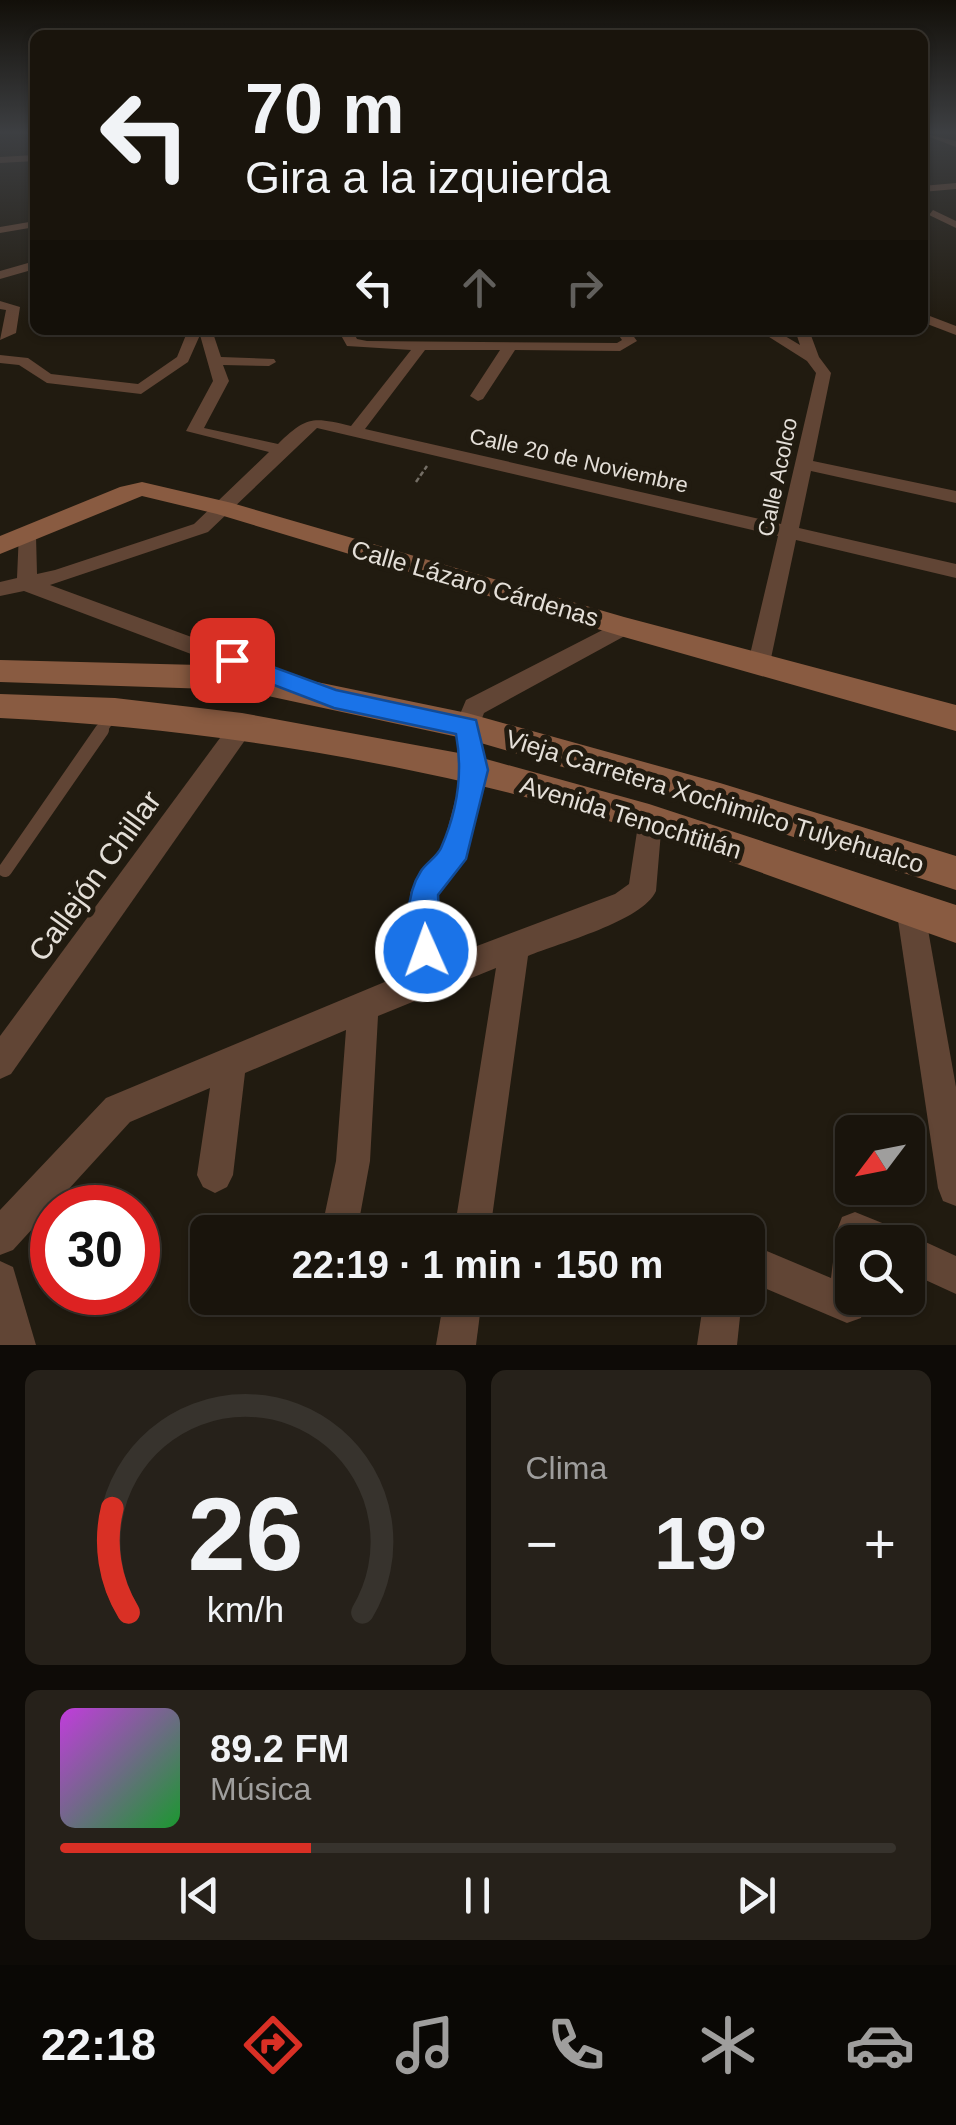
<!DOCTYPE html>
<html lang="es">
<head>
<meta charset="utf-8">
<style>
	:root { --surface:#19140c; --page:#26211a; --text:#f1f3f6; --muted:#9f9e9d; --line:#37332d; --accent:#d93025 }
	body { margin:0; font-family:Arial,sans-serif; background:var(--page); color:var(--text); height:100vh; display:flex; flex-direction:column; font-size:38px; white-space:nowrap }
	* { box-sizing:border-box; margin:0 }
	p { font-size:32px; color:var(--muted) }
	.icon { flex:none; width:55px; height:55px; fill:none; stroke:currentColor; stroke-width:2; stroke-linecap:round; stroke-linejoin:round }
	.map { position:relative; height:1345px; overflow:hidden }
	.side { display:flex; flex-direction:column; gap:25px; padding:25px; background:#0e0b07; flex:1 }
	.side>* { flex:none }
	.top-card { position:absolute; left:30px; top:30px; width:898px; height:305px; border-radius:15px; box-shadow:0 2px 8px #0004,0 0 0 2px var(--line); background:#19140c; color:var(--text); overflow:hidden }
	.needle { width:65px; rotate:238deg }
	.tools { position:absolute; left:835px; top:1115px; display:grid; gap:20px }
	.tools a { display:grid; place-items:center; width:90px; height:90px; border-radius:15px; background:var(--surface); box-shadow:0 2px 8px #0004,0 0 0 2px var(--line); font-size:50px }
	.speed { position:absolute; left:30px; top:1185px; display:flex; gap:20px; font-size:50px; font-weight:700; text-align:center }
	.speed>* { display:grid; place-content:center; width:130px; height:130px; border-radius:50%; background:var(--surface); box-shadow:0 2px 8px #0004,0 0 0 2px var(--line); line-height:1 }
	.speed .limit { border:15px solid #d22; background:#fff; color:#111 }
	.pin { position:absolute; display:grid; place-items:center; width:85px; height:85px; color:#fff; margin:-42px; border-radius:20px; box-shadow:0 5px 15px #0006 }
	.me { position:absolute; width:110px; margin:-55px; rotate:358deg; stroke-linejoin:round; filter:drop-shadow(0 0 8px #0008) }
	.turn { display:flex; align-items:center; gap:35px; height:210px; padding:0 50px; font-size:45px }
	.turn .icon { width:130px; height:130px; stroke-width:2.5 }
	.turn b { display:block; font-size:70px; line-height:85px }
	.lanes { display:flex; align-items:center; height:95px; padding:0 50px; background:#0003; justify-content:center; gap:50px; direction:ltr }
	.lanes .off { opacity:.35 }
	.big { font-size:75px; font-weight:800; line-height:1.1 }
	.side .tile { flex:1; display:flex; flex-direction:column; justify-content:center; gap:15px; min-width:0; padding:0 35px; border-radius:15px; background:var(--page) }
	.side .dial { align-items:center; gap:0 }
	.dial svg { height:260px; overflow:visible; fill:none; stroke:var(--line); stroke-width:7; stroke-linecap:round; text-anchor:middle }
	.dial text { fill:var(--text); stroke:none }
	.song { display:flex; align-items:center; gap:30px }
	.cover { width:120px; height:120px; border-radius:15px; background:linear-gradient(135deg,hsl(290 70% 55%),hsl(130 70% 35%)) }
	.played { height:10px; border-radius:5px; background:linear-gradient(90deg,var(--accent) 30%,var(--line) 30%) }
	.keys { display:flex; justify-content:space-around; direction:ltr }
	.heat { display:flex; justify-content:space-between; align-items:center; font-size:55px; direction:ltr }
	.side .tiles { flex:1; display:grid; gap:25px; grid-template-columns:1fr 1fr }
	.tile:last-child { grid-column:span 2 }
	.trip { position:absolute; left:190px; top:1215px; width:575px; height:100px; border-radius:15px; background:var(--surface); box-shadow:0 2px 8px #0004,0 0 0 2px var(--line); font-weight:800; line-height:100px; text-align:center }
	.tabs { display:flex; height:160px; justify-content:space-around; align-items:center; background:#0a0805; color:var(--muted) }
	.tabs .icon { width:70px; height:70px }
	.tabs .selected { color:var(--accent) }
	.tabs b { font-size:45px; color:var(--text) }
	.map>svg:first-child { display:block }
</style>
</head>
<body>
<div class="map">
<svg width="956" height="1345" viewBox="0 0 956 1345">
	<rect width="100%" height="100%" fill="#211b10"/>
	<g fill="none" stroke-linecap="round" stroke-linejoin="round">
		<path stroke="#746e65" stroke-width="2.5" stroke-dasharray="5 2.5" stroke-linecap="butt" d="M416 482 427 466"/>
		<path stroke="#614535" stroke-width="10" d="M100 733 114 713"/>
		<path stroke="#614535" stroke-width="14" d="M5 870 102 730"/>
		<g fill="#614535" fill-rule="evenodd">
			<path d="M926 134 956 141V147L927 136Z"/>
			<path d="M35 155V161L0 163V157Z"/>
			<path d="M956 183V189L922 192V186Z"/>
			<path d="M933 210 956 221V228L929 215Z"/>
			<path d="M35 221V227L0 233V227Z"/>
			<path d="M35 261V269L0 279V271Z"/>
			<path d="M0 301 20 307 16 333 0 340 6 310 0 309Z"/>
			<path d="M922 313 956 326V335L922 322Z"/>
			<path d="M188 330H212L221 357 274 359 276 362 269 366 223 365 229 381 204 428 278 444C307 416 312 417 351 426L411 350 347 346 338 330H352L357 339 367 341 617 343 622 340 615 330H629L637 341 620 351 515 350 483 399 478 401 470 396 500 350H425L365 429 781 524 816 373 807 361 758 330H775L800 345 795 330H809L819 357 831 373 813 461 956 491V503L811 471 799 528 956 564V578L796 540 770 663 759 671 748 663 778 536 317 428 208 532 50 585 292 674 295 680 292 686H276L24 591 0 596V582L17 578 19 532 26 530 36 536 37 574 55 570 194 524 269 452 186 431 213 381 200 335 188 362 141 394 47 383 19 365 0 363V355L28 358 51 374 138 384 177 357Z"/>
			<path d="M624 619 632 622 635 627 632 632 484 713 479 726 487 770 469 848 460 868 438 893 440 960 615 894 629 884 640 812 649 808 658 812 662 820 656 891C643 921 559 943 528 956L490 1232H454L496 968 378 1016 370 1161 357 1232H321L336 1161 346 1030 245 1073 233 1175 227 1187 215 1193 203 1187 197 1175 210 1088 130 1122 13 1250 0 1255V1210L106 1098 411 971 410 893 420 871 443 846 463 770 455 726 466 700Z"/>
			<path d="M242 716 250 719 254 726 250 733 11 1074 0 1079V1036L234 719Z"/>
			<path d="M910 893 920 897 924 907 956 1087V1206L943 1201 938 1188 896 907 900 897Z"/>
			<path d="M855 1212 897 1229 901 1237 908 1234 956 1256V1294L908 1272V1242H852V1298H867L861 1318 847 1323 748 1281V1243L831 1278 837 1230 842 1217Z"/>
			<path d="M0 1261 13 1267 36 1345H0Z"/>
			<path d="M444 1298H482L476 1345H436Z"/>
			<path d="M704 1298H742L737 1345H697Z"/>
		</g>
		<g fill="#895b41" fill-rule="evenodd">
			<path d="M142 482 232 503 624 617 956 705V731L624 637 217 514 142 496 0 554V536L120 487Z"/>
			<path d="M0 660 240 666 467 713 720 783 956 856V890L720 813 467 739 240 690 0 682Z"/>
			<path d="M0 694 115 698 242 713 475 756 649 804 956 905V943C797 887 637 822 473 784 317 748 160 726 0 718Z"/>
		</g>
	</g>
	<linearGradient id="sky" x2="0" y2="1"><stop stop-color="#120f09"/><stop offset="0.41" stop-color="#3d3f42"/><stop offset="1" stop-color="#3d3f42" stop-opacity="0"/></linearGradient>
	<rect width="956" height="323" fill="url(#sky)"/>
	<path fill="#1a73e8" stroke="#114b97" stroke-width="2.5" d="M232 652 336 690 476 720 488 770 466 859 438 895 441 951 436 962 426 966 415 962C405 936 405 895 421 871 426 863 437 857 441 848 457 812 463 772 456 734L334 708 224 666 221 660 224 654Z"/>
	<g text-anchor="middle" stroke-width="10" stroke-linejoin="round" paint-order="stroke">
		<g font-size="22" fill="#e4dfd8" stroke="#211b10">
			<text transform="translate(579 460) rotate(13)" y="8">Calle 20 de Noviembre</text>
			<text transform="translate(777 477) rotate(-78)" y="8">Calle Acolco</text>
		</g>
		<g font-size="25" fill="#e4dfd8" stroke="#211b10">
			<text transform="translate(475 583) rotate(16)" y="9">Calle Lázaro Cárdenas</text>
			<text transform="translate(715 801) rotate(17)" y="9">Vieja Carretera Xochimilco Tulyehualco</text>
			<text transform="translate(631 817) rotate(17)" y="9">Avenida Tenochtitlán</text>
		</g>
		<g font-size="30" fill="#e4dfd8" stroke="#211b10">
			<text transform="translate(95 876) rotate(-54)" y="10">Callejón Chillar</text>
		</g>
	</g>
</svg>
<div class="tools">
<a><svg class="needle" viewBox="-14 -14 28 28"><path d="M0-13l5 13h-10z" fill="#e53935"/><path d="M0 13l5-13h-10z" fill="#9f9e9d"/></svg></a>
<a><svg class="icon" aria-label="search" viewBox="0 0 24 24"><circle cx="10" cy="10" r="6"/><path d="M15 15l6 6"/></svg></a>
</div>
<div class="speed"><div class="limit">30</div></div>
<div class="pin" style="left:232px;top:660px;background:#d93025"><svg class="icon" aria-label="arrive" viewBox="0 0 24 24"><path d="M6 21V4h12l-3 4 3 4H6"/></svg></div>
<svg class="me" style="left:426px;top:951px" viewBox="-20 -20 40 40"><circle r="17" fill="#1a73e8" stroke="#fff" stroke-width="3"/><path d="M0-11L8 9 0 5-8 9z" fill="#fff"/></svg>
<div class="trip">22:19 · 1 min · 150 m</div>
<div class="top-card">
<div class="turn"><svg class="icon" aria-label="left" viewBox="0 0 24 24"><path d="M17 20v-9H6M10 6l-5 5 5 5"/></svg><div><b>70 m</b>Gira a la izquierda</div></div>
<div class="lanes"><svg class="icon" aria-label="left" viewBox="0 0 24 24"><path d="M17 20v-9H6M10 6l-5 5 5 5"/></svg><svg class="icon off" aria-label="ahead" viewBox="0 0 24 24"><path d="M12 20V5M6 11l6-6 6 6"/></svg><svg class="icon off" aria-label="right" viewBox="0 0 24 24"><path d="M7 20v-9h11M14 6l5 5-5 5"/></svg></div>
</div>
</div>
<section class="side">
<div class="tiles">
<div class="tile dial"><svg viewBox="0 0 100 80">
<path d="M14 69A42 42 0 1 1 86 69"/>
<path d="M14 69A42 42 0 0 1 9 37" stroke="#d93025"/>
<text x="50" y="56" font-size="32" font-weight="700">26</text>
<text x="50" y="72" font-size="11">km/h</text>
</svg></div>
<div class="tile"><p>Clima</p>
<div class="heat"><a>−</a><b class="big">19°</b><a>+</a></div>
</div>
<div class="tile">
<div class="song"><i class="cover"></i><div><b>89.2 FM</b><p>Música</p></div></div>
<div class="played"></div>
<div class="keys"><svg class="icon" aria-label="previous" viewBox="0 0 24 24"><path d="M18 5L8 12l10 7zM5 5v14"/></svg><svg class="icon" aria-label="pause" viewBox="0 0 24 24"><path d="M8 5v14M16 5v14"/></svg><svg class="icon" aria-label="next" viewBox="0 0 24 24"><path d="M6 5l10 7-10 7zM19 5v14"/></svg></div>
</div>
</div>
</section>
<nav class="tabs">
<b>22:18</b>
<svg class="icon selected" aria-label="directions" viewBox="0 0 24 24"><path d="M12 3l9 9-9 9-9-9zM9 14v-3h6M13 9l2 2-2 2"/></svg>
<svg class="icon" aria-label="music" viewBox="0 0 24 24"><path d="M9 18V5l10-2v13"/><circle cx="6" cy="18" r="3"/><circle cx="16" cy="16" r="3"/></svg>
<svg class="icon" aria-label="phone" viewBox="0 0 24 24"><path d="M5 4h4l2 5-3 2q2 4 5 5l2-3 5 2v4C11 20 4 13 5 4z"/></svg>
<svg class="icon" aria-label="climate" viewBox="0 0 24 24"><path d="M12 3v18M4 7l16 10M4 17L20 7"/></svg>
<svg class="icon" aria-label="car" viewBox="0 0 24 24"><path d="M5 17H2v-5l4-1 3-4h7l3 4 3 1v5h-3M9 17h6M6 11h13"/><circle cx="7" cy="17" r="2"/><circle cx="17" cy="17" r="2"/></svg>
</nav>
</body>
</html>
